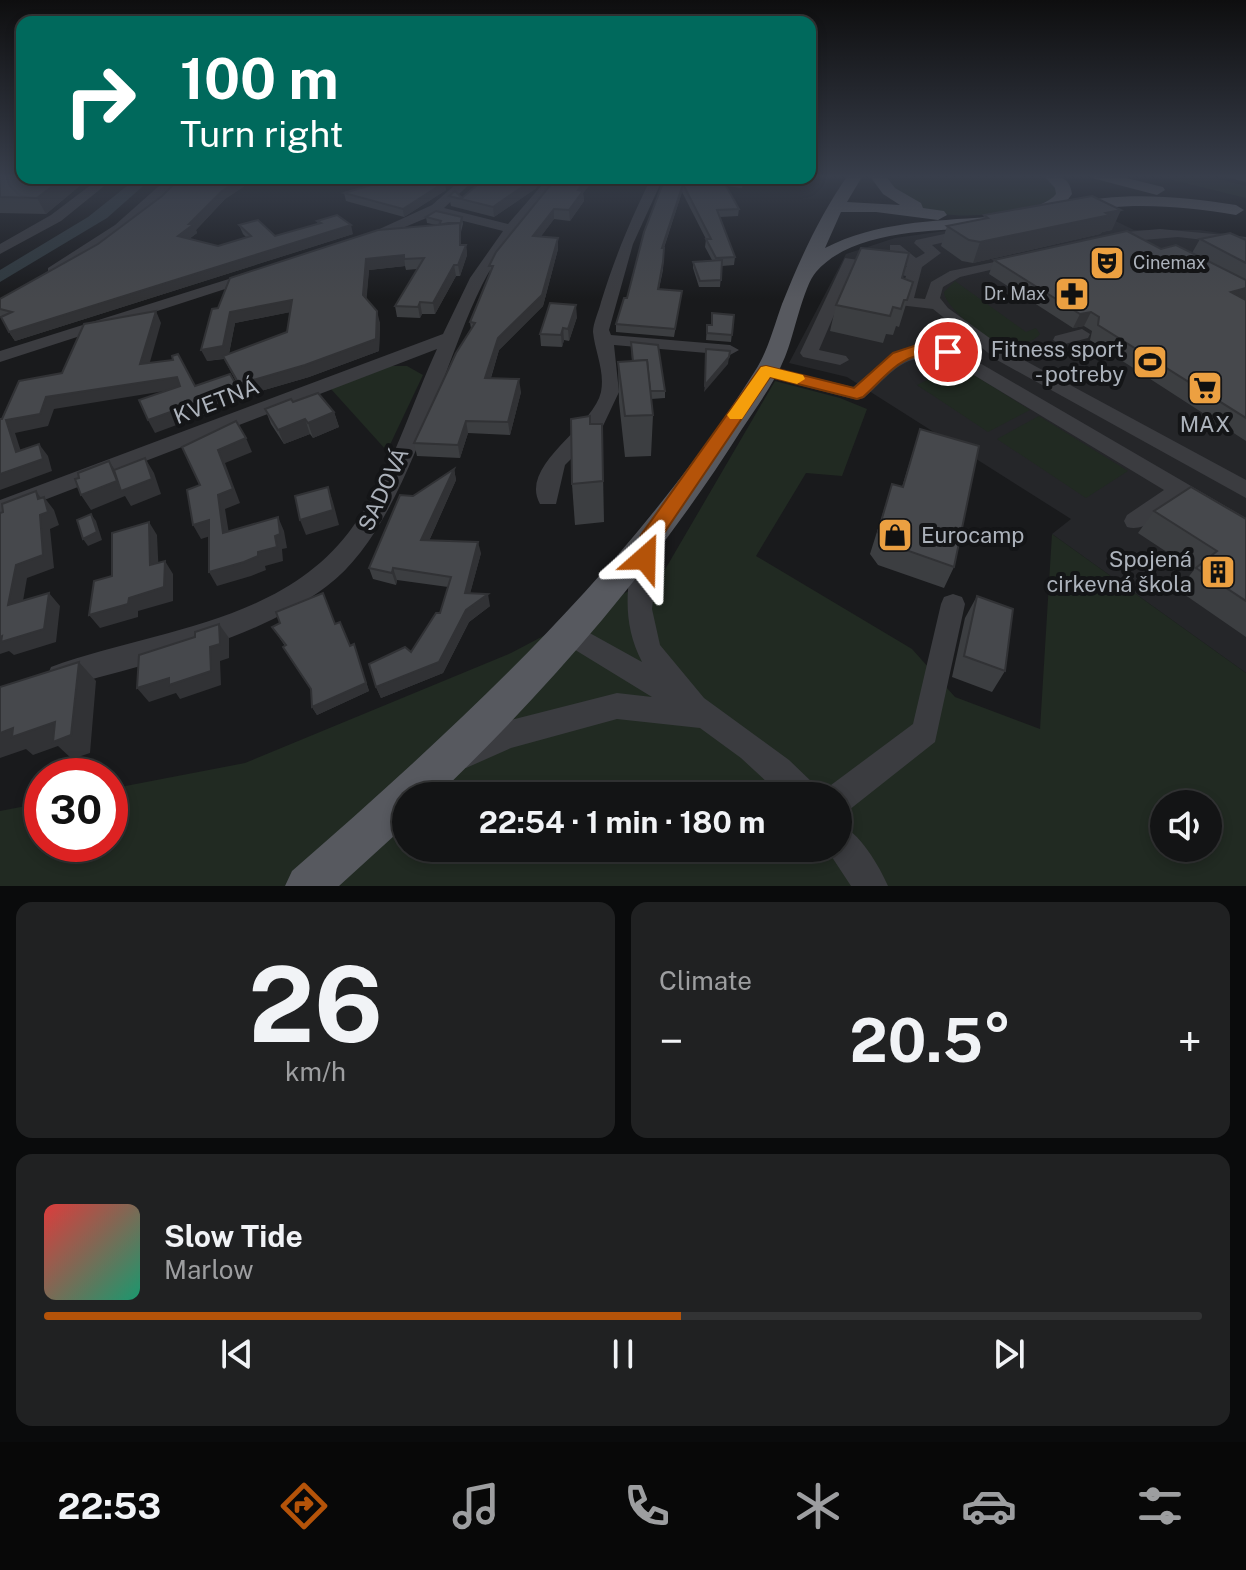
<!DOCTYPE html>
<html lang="en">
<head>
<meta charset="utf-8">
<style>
	:root { --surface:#131415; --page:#202122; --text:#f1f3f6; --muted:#9d9ea0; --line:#323334; --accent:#b45309 }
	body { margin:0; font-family:"Public Sans",sans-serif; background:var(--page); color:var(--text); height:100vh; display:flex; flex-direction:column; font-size:30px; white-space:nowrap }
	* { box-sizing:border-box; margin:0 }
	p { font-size:26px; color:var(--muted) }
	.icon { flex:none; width:44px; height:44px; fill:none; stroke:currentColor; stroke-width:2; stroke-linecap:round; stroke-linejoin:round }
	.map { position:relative; height:886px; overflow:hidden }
	.side { display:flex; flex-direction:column; gap:16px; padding:16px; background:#0a0b0c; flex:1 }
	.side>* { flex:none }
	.guide { position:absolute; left:16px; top:16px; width:800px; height:168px; border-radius:16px; box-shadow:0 4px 12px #0003,0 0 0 2px var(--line); background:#00695c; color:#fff; overflow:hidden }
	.controls { position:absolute; left:1150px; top:790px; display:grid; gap:16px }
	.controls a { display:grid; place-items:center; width:72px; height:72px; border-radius:50%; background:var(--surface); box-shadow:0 4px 12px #0003,0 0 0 2px var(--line); font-size:40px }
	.speed { position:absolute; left:24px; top:758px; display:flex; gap:16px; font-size:40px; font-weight:700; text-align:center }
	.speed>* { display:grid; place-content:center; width:104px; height:104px; border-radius:50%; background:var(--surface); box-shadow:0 4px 12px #0003,0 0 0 2px var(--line); line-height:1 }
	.speed .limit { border:12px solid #d22; background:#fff; color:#111 }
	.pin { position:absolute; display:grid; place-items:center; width:68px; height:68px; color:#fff; margin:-34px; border:4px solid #fff; border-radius:50%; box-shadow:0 2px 8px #0007 }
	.me { position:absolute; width:88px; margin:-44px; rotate:25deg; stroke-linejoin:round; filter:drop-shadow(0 0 6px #0008) }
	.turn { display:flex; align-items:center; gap:28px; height:168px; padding:0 32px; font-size:36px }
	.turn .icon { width:104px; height:104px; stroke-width:2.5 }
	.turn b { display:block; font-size:56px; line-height:68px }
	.big { font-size:60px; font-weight:700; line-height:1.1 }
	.side .widget { flex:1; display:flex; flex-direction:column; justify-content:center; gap:12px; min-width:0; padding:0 28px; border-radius:16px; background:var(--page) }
	.side .dial { align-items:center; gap:0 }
	.dial b { font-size:104px; line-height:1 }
	.song { display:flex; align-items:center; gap:24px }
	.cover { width:96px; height:96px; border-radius:12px; background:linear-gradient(135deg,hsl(0 70% 55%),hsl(160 70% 35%)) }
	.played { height:8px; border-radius:4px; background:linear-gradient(90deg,var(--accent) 55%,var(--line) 55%) }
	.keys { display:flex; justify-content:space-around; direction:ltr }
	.heat { display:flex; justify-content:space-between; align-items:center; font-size:44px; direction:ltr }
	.side .tiles { flex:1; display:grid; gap:16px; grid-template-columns:1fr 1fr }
	.widget:last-child { grid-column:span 2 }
	.trip { position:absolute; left:392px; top:782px; width:460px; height:80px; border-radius:40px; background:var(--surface); box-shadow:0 4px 12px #0003,0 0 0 2px var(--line); font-weight:700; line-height:80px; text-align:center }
	.tab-bar { display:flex; height:128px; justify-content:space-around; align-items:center; background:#080808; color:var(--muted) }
	.tab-bar .icon { width:56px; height:56px }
	.tab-bar .current { color:var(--accent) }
	.tab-bar b { font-size:36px; color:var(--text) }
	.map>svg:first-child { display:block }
</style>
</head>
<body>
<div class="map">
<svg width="1246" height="886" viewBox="0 0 1246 886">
	<rect width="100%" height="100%" fill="#191a1c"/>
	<path fill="#252629" d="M1087 207 1134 230H1200L1246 237V673L1052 534 1071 519 847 377 789 363 846 254 895 238 1044 217Z"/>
	<g fill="#212a22" fill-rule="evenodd">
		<path d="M882 175H1047L1060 188 1053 204C1002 214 912 234 882 175Z"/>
		<path d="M1152 175H1203L1246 186V198Z"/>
		<path d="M955 281 1026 332 1036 328 1040 334C1034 342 1015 348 1004 347 990 345 944 306 944 292Z"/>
		<path d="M958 365 1030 410 988 432 917 385Z"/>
		<path d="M385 366H407L423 375 387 451 331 389Z"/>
		<path d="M775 381 840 398 867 409 842 476 806 473 756 556 912 649 955 697 1040 729 1052 534 1246 673V886H0V811L42 803V844H110V789L245 763 511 653 663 573ZM406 796H838V848H406ZM1164 804H1208V848H1164Z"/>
		<path d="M1039 416 1128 471 1086 498 997 439Z"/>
	</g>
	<path fill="#303a3f" d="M137 178H152L107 218 0 282V270L88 217Z"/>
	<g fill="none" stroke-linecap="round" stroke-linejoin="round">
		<g fill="#3b3c40" fill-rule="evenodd">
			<path d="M100 178H114L61 221 0 254V244L51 215Z"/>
			<path d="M168 178H181L125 231 58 274H48V268L115 225Z"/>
			<path d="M463 178H476L444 208 508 224 548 178H560C533 214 502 244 482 285 439 372 405 528 327 586 252 643 150 662 61 688L51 685 47 676 51 667C155 629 285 624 354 525 392 473 410 407 437 349L0 517V500L443 334 470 278 503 231 436 214 374 240 362 237 432 205Z"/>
			<path d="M651 178H663L633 244 609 330 611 335 730 345 739 350 730 355 614 345 619 392 602 428 565 465 556 504H540C518 465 593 428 601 392 605 371 595 352 593 332 593 323 599 311 601 302 615 257 630 221 651 178Z"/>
			<path d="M1160 229 1246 237V245L1178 237 1109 243 1102 239 1126 232Z"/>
			<path d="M949 233 954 234V240L932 245 941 253 922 267 914 298 925 299 931 282 950 271 1024 256V262L960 277 943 287 940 298 948 308 1009 352 1246 480V498L997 360 933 309 899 305 897 302 906 276 855 266 819 350 846 356 849 360 840 365 803 357 800 353 845 258 907 267 890 251V245H900L916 258 925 253 914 243 916 240Z"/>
			<path d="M251 272 258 276 256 279 0 362V351Z"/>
			<path d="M1082 329 1090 334 1088 338 1061 345 1053 340 1055 336Z"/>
			<path d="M917 345 954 348 1246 518V538L1181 500C1166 511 1146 533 1127 527L1124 521 1127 515 1164 490 944 357C901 354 894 371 864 398L857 400 760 375 757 371 766 366 853 387 893 353Z"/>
			<path d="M647 537 655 540 659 546 652 609 660 645 704 698 789 760 815 785 819 796H782L741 758 700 728 617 719 511 748 466 768 456 764 451 754 456 744 507 721 617 693 652 697 559 640 555 632 559 624 568 621 642 662C622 623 626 587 635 546L639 540Z"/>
			<path d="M953 594 962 597 965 604 935 742 849 810 838 814V796H824L827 788 913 724 941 604 944 597Z"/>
			<path d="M838 823C859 832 879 865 888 886H851L826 848H838Z"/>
		</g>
		<g fill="#57595f" fill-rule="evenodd">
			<path d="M848 175H863L847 202 900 205 883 194 869 175H885L895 188 921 203 923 208 944 211 947 215 938 220 876 212H841L825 248C876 222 932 221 988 217L997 222 988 227C936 231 853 229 816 272 803 287 794 336 785 357 775 382 757 406 742 429 657 564 551 686 437 796H406V825L339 886H285L292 871C464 721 632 566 755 371 768 351 774 326 782 304 800 259 820 215 848 175Z"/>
			<path d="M1043 175C1058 175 1070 177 1072 194L1064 205C1122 191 1178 196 1236 205L1244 210 1236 215C1180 206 1126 201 1070 214L1064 213 1062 208 1040 216 1034 215 1032 211C1038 203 1049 203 1056 194L1055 188Z"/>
			<path d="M1089 175H1114L1163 187 1165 190 1157 195 1092 178Z"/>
		</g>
	</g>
	<g fill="#3c3e41" fill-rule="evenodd">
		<path d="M0 175 89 178 46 214 0 213Z"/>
		<path d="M1217 175H1246V182Z"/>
		<path d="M180 178H441L446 190 404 217 346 201 344 193 366 186 278 180 271 185H246L225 199 196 230 197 233 189 239 218 246 247 238 243 234 239 225 275 236 318 224 317 221 353 234 15 341 9 332 2 317 0 316V299L98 244 162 196Z"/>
		<path d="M481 178H544L535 189 494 217 451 206 449 196 462 198 476 186Z"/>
		<path d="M556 178H595L583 193 584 201 570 221 554 219 541 236 558 249 543 306 499 350 491 378 521 392 510 435 468 433 460 458 417 456 414 443 471 329 470 322 490 275 489 266Z"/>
		<path d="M665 178H745L742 188 726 186 739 209 738 216 720 217 735 257 734 265 722 266 720 287H699L693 268V262L712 260 705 247 706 239 682 192 664 248 663 270 659 289 682 291 674 337 616 332V324L627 298Z"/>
		<path d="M984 215 1112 230 1102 232 1100 234 973 263 962 261 941 246 947 226 983 219Z"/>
		<path d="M426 217H462L463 224 461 232V245H466L467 255 460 276H456L435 314H422L420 318 397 317 395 306 417 269 406 270 405 266 369 270 366 299 380 323 379 351 309 377 244 396 224 359 207 361 218 308 436 225 427 223ZM290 312 287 332 229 354 235 323Z"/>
		<path d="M1200 239 1246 240V441L1090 340 1092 331 1084 326 1073 328 989 274 994 260 1161 249 1192 253Z"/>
		<path d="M902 279 913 282 899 327 896 326 893 335 886 334 883 343 830 331 836 305Z"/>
		<path d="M712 313 734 315 731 342 706 340 707 325H712Z"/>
		<path d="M577 317 569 341 564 340 562 347 541 346 540 334Z"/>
		<path d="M631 342 665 391V398L651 399 653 415 651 456 625 457 619 402 618 362 632 361Z"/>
		<path d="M293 402 334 412 339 427 313 438 310 434 284 444 271 424 265 409Z"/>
		<path d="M590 424H602L604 522 575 525 572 484Z"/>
		<path d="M920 429 954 567 944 588 878 565 870 554 892 484 902 487Z"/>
		<path d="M454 469 456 480 429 541 481 553 470 593 490 606 469 622 443 673 381 698 376 687 411 652 440 613 448 587 397 580 396 585 373 579 369 568 413 496Z"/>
		<path d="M1154 511 1246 519V637L1178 590 1194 570 1138 533Z"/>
		<path d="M977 596 1005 671 992 692 952 677 965 618Z"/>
		<path d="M335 624 350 646 354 644 369 691 317 715 312 707 311 690 288 655 283 647 285 646 272 627Z"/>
	</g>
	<g fill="#313235">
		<path d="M63 178H89L46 214 37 198Z"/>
		<path d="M242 178H244L246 185 225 199 196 230 197 233 182 244 178 236 222 191Z"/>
		<path d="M269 178H277L278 180 271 185Z"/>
		<path d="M535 178H544L535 189 494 217 493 207Z"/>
		<path d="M587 178H595L583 193 584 201 570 221 569 210 578 190Z"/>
		<path d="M445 182 446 190 404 217 403 209Z"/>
		<path d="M683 184 682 192 661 256 662 248Z"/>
		<path d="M554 209V219L534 246 533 236Z"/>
		<path d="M1121 210 1112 230 1102 232 1100 234 973 263 980 242Z"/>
		<path d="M351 225 353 234 15 341 9 332Z"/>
		<path d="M558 238V249L543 306 499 350 487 390 485 378 498 338Z"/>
		<path d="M466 245 467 255 460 276 458 265Z"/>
		<path d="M404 255 405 266 369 270 366 307 363 295 366 259Z"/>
		<path d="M454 265 456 276 435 314 433 303Z"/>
		<path d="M1246 288V299L1231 292Z"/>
		<path d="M292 300 296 311 235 323 228 358 207 361 201 350 230 312Z"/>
		<path d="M420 302 422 314 420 318 418 307Z"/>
		<path d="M576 305 577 317 569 341 568 329Z"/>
		<path d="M156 311 161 323 146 376 140 364Z"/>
		<path d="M377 311 380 323 379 351 309 377 244 396 239 384Z"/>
		<path d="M1091 312 1084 326 1073 328 1080 314Z"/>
		<path d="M563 328 564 340 562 347 561 335Z"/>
		<path d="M729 357 728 364 704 392 705 385Z"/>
		<path d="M177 377 183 388 54 409 48 426 15 433 25 464 16 452 6 420 46 397Z"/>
		<path d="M519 379 521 392 510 435 508 422Z"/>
		<path d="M238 388 244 400 155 433 148 420Z"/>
		<path d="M334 412 339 427 313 438 308 423Z"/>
		<path d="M305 419 310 434 284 444 278 430Z"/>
		<path d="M466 421 468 433 460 458 458 445Z"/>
		<path d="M246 438 252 452 225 463 240 503 225 509 231 546 223 533 218 495V450Z"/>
		<path d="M39 444 48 456 52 471 0 490V474Z"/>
		<path d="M145 458 154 473 161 494 131 506 125 496 91 510 81 495 109 461 119 476Z"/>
		<path d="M454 469 456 480 424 552 421 540Z"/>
		<path d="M328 487 333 502 339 525 306 535 300 520Z"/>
		<path d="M36 491 46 505 44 497 54 510 59 525 50 529 54 568 27 578 20 618 8 605 16 565 38 499Z"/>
		<path d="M91 514 96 521 102 540 88 546 83 539Z"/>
		<path d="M278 517 284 531 287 548 282 549 283 561 265 566 266 570 251 576 217 586 209 572 258 552 275 536Z"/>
		<path d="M209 520 217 534 201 539 193 525Z"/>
		<path d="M149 522 157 535 159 578 150 565Z"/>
		<path d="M478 542 481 553 467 605 465 593Z"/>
		<path d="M165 561 173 574V601L138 611V617L100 628 89 615 129 598Z"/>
		<path d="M393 568 397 580 396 585 392 573Z"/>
		<path d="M49 593 60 606 56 642 14 655 9 651 0 654V637Z"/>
		<path d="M488 594 490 606 469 622 443 673 381 698 376 687 466 610Z"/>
		<path d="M219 624 229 638V658L220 661 221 685 180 699 176 693 149 702 137 688 169 678 210 647Z"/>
		<path d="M354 644 369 691 317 715 312 707Z"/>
		<path d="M79 662 96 681 90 753 72 759 58 746 33 755 26 749 0 758V733Z"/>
	</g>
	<g fill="#46484c" stroke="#313235" stroke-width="2">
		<path d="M0 175H22V178H63L37 198 0 197Z"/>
		<path d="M180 178H242L222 191 189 224H194L178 236 218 246 251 236 239 225 254 221 258 220 275 236 321 223 317 221 337 215 351 225 9 332 1 317 12 312 0 309V299L98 244 162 196Z"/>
		<path d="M365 178H441L445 182 403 209 344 193 388 180Z"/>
		<path d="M481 178H535L493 207 449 196 455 191 462 198 476 186Z"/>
		<path d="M556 178H587L578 190 583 191 569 210 554 209 533 236 558 238 542 295 498 338 485 378 519 379 508 422 466 421 458 445 414 443 456 353 475 323 470 322 493 266H489L496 252Z"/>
		<path d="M665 178H743L742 181 722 179 739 209 717 210 735 257 716 258 706 239H711L683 184 662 248H664L663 262 658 289 682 291 675 329 616 324 624 298H627L644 232Z"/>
		<path d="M1092 196 1121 210 1106 213 1110 215 980 242 969 240 947 226 988 218 984 215Z"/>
		<path d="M436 211 462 217 460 226V223H448L439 225 441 221 426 217Z"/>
		<path d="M460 223V245H466L458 265H454L433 303 420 302 418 307 395 306 424 258 404 259V255L366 259 363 295 377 311 376 339 305 365 239 384 223 356 287 332 292 300 230 312 223 346 201 350 212 309 218 308 230 278 378 230Z"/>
		<path d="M1127 231 1161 249 1176 245 1246 280V288L1231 292 1246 300V418L1098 325 1099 317 1091 312 1080 314 994 260Z"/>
		<path d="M1230 233 1246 240V263L1200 239Z"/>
		<path d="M861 248 909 253 902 278 913 282 907 300H904L901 309 893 307 890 316 836 305Z"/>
		<path d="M722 260 721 280 700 281 693 262Z"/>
		<path d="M550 303 576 305 568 329 563 328 561 335 540 334Z"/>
		<path d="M156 311 140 364 173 360 172 356 178 354 195 386 230 374 238 388 148 420 139 400 180 386 177 377 46 397 40 414 6 420 16 452 39 444 43 459 0 474V419H2L19 381 62 373 84 324Z"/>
		<path d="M712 313 734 315 732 335 707 333V325H712Z"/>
		<path d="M631 342 658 345 665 391H650L647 360 633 361Z"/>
		<path d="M706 349 730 351 729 357 705 385Z"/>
		<path d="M647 360 653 415 625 416 618 362Z"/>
		<path d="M318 393 334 412 308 423 305 419 278 430 265 409 291 399 293 402Z"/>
		<path d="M590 416V424H602L603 481 572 484 571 419Z"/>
		<path d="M236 421 246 438 218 450 233 489 218 495 223 533 278 517 280 534 275 536 277 547 258 552V556L244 562 209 572V520L193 525 187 490 200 485 182 447Z"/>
		<path d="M920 429 979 446 954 567 886 543 878 532 892 484 903 487Z"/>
		<path d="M145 458 152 479 121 491 114 470Z"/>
		<path d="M109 461 117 481 81 495 75 479 79 478 78 473Z"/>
		<path d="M454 469 421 540 478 542 465 593 488 594 466 610 439 662 376 687 369 664 405 647 411 652 436 613H440L451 577 393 568 392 573 369 568 400 495 413 496Z"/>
		<path d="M328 487 333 510 300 520 295 496Z"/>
		<path d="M1191 487 1246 519V601L1196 568 1217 551 1154 511Z"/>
		<path d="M36 491 38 499 44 497 48 512 40 515 43 555 16 565 8 605 49 593 44 629 1 642 2 636 0 637V513L3 512 2 504Z"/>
		<path d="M91 514 97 532 83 539 77 520Z"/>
		<path d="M149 522 150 565 165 561 164 587 129 598 128 604 89 615 94 581 112 576V533Z"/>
		<path d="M323 593 335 624 340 622 350 646 354 644 366 683 312 707 311 689 283 647 286 645 272 627 280 623 276 612Z"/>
		<path d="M977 596 1013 609 1005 671 964 656Z"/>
		<path d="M219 624 220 644 210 647 211 671 169 685V678L137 688 139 655 195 637V632Z"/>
		<path d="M79 662 71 735 53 742 55 722 12 737 13 728 0 733V687Z"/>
	</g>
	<linearGradient id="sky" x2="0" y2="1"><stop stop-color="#0e0e0f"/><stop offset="0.59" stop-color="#383e4b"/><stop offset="1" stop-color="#383e4b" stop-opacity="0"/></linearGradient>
	<rect width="1246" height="299" fill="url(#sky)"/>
	<path fill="#b45309" stroke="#753606" stroke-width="2" d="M917 345 948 347 956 352C945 362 927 352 913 357 894 363 878 384 863 397L857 399 770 377 658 542 652 564 645 566 637 564 634 558 641 535 761 367 766 366 854 388 893 353Z"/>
	<path fill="#f59e0b" d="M766 366 803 375 805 379 797 384 770 377 742 419H730L727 415 730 411 761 367Z"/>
	<defs>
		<g id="theatre-square" transform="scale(1.8)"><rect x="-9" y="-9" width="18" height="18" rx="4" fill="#eca041" stroke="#141517"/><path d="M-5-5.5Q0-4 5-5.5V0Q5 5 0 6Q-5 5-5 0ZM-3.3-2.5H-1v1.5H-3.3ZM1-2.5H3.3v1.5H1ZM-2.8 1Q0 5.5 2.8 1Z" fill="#111"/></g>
		<g id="pharmacy-square" transform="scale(1.8)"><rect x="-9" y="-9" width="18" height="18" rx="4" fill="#eca041" stroke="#141517"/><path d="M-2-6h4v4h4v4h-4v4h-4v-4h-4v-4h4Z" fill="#111"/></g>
		<g id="stadium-square" transform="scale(1.8)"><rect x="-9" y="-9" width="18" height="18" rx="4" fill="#eca041" stroke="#141517"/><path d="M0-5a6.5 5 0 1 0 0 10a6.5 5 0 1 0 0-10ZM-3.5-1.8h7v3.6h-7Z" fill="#111"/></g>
		<g id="supermarket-square" transform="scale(1.8)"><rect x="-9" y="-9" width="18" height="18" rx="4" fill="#eca041" stroke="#141517"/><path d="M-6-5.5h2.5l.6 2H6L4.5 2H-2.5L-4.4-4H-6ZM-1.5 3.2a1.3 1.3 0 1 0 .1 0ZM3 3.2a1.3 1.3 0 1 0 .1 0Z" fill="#111"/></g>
		<g id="shop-square" transform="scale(1.8)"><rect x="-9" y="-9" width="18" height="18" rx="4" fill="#eca041" stroke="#141517"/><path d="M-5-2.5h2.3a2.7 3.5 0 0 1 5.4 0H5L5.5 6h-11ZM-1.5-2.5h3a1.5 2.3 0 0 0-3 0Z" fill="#111"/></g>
		<g id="building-square" transform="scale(1.8)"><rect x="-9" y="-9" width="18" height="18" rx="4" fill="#eca041" stroke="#141517"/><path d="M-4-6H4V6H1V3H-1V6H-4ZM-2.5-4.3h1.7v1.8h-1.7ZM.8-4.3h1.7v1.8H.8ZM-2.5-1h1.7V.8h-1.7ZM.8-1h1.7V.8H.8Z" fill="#111"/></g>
	</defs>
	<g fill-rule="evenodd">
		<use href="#theatre-square" x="1107" y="263"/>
		<use href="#pharmacy-square" x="1072" y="294"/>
		<use href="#stadium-square" x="1150" y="362"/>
		<use href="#supermarket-square" x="1205" y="388"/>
		<use href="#shop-square" x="895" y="535"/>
		<use href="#building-square" x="1218" y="572"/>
	</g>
	<g text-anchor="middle" stroke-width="8" stroke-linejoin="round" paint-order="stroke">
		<g font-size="18" fill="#acb2bb" stroke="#141517" text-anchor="start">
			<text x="1133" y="269">Cinemax</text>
			<text x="1046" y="300" text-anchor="end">Dr. Max</text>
		</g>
		<g font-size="22" fill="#acb2bb" stroke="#141517" text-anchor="end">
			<text x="1124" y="357">Fitness sport<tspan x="1124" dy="25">- potreby</tspan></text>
			<text x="1205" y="432" text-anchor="middle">MAX</text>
			<text x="921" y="543" text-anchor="start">Eurocamp</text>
			<text x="1192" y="567">Spojená<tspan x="1192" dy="25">cirkevná škola</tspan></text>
		</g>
		<g font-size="22" fill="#acb2bb" stroke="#141517">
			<text transform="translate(216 401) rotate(-21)" y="8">KVETNÁ</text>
			<text transform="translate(383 489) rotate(-65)" y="8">SADOVÁ</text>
		</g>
	</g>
</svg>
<div class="controls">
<a><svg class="icon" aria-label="sound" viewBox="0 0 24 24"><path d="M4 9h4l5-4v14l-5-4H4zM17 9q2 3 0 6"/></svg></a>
</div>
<div class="speed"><div class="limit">30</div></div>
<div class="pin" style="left:948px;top:352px;background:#d93025"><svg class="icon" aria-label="arrive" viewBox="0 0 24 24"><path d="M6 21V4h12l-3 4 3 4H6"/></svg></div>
<svg class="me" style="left:645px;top:558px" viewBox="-20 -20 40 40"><path d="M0-17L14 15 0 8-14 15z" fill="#b45309" stroke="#fff" stroke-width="4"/></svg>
<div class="trip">22:54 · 1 min · 180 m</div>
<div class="guide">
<div class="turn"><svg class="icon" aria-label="right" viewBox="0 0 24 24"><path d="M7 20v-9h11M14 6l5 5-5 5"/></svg><div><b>100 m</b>Turn right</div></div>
</div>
</div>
<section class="side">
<div class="tiles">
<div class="widget dial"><b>26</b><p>km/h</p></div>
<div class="widget"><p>Climate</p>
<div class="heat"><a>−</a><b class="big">20.5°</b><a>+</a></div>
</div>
<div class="widget">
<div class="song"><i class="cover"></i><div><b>Slow Tide</b><p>Marlow</p></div></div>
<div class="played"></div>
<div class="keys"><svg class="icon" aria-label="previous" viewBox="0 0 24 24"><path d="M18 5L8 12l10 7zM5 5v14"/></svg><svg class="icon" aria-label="pause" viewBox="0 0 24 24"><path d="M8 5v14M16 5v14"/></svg><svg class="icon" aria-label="next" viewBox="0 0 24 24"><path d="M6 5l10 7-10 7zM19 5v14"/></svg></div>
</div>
</div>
</section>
<nav class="tab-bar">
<b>22:53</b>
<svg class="icon current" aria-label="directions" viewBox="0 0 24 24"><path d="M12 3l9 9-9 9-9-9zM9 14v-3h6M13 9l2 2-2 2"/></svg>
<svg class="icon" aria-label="music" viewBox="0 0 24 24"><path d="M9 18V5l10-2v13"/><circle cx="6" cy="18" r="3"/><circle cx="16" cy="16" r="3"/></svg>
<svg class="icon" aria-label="phone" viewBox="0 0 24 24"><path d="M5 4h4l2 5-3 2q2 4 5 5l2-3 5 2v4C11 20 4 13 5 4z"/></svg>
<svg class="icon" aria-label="climate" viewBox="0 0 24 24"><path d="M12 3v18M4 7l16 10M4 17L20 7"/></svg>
<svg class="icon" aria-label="car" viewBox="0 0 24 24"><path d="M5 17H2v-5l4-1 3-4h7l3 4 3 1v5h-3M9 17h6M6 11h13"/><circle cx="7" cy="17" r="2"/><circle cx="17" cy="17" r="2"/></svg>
<svg class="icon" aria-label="filters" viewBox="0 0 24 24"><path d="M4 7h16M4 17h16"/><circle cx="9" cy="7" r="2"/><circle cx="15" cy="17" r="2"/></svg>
</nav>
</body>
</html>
